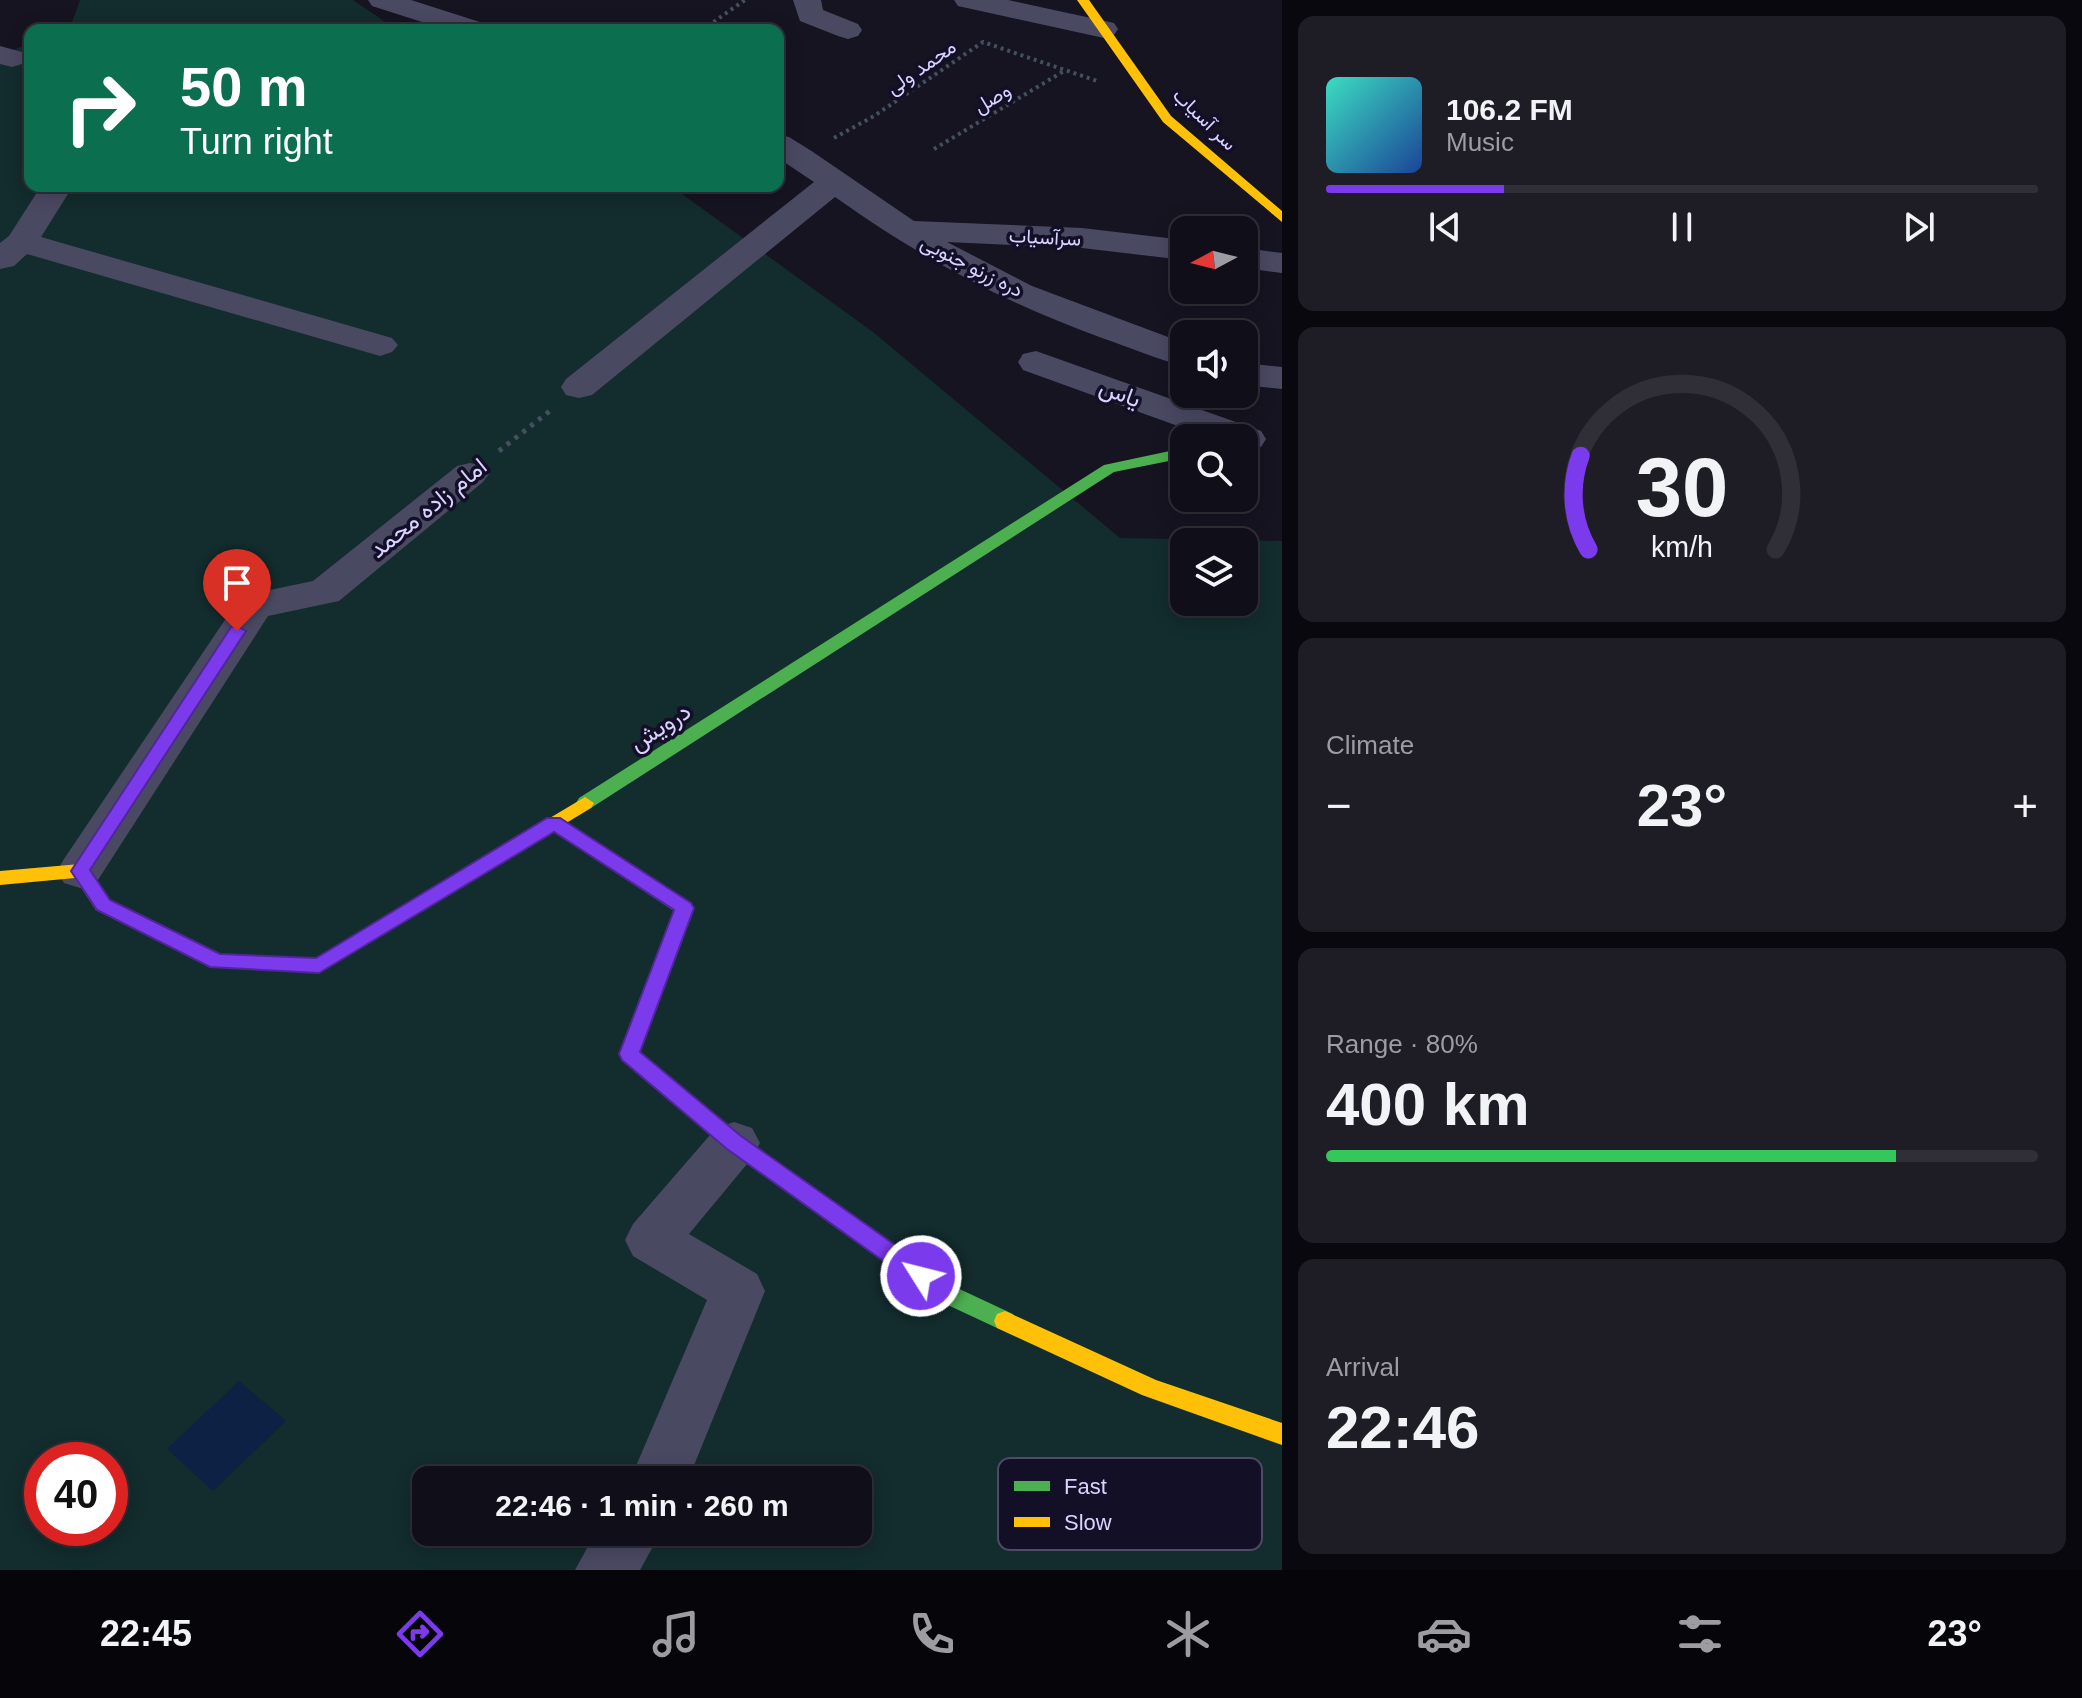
<!DOCTYPE html>
<html lang="en">
<head>
<meta charset="utf-8">
<style>
	:root { --surface:#100f19; --page:#1e1d26; --text:#f1f3f6; --muted:#9c9ca2; --line:#302f38; --accent:#7c3aed }
	body { margin:0; font-family:Helvetica,Vazirmatn,sans-serif; background:var(--page); color:var(--text); height:100vh; display:flex; flex-direction:column; font-size:30px; white-space:nowrap }
	* { box-sizing:border-box; margin:0 }
	p { font-size:26px; color:var(--muted) }
	.icon { flex:none; width:44px; height:44px; fill:none; stroke:currentColor; stroke-width:2; stroke-linecap:round; stroke-linejoin:round }
	.map { position:relative; flex:1; overflow:hidden }
	.drawer { display:flex; flex-direction:column; gap:16px; padding:16px; background:#09080e; width:800px }
	.drawer>* { flex:none }
	.top-card { position:absolute; left:24px; top:24px; width:760px; height:168px; border-radius:16px; box-shadow:0 4px 20px #0003,0 0 0 2px var(--line); background:#0b6e4f; color:#fff; overflow:hidden }
	.needle { width:52px; rotate:263deg }
	.tools { position:absolute; left:1170px; top:216px; display:grid; gap:16px }
	.tools a { display:grid; place-items:center; width:88px; height:88px; border-radius:16px; background:var(--surface); box-shadow:0 4px 20px #0003,0 0 0 2px var(--line); font-size:40px }
	.speed { position:absolute; left:24px; top:1442px; display:flex; gap:16px; font-size:40px; font-weight:700; text-align:center }
	.speed>* { display:grid; place-content:center; width:104px; height:104px; border-radius:50%; background:var(--surface); box-shadow:0 4px 20px #0003,0 0 0 2px var(--line); line-height:1 }
	.speed .limit { border:12px solid #d22; background:#fff; color:#111 }
	.pin { position:absolute; display:grid; place-items:center; width:68px; height:68px; color:#fff; margin:-82px -34px; border-radius:50% 50% 50% 0; rotate:-45deg; box-shadow:0 0 8px #0007 }
	.pin .icon { rotate:45deg }
	.me { position:absolute; width:88px; margin:-44px; rotate:306deg; stroke-linejoin:round; filter:drop-shadow(0 0 6px #0008) }
	.turn { display:flex; align-items:center; gap:28px; height:168px; padding:0 24px; font-size:36px }
	.turn .icon { width:104px; height:104px; stroke-width:2.5 }
	.turn b { display:block; font-size:56px; line-height:68px }
	.big { font-size:60px; font-weight:600; line-height:1.1 }
	.drawer .card { flex:1; display:flex; flex-direction:column; justify-content:center; gap:12px; min-width:0; padding:0 28px; border-radius:16px; background:var(--page) }
	.drawer .dial { align-items:center; gap:0 }
	.dial svg { height:208px; overflow:visible; fill:none; stroke:var(--line); stroke-width:7; stroke-linecap:round; text-anchor:middle }
	.dial text { fill:var(--text); stroke:none }
	.song { display:flex; align-items:center; gap:24px }
	.cover { width:96px; height:96px; border-radius:12px; background:linear-gradient(135deg,hsl(170 70% 55%),hsl(220 70% 35%)) }
	.played { height:8px; border-radius:4px; background:linear-gradient(90deg,var(--accent) 25%,var(--line) 25%) }
	.keys { display:flex; justify-content:space-around; direction:ltr }
	.heat { display:flex; justify-content:space-between; align-items:center; font-size:44px; direction:ltr }
	.charge { height:12px; border-radius:6px; background:linear-gradient(90deg,#34c759 80%,var(--line) 0) }
	.trip { position:absolute; left:412px; top:1466px; width:460px; height:80px; border-radius:16px; background:var(--surface); box-shadow:0 4px 20px #0003,0 0 0 2px var(--line); font-weight:600; line-height:80px; text-align:center }
	.tabs { display:flex; height:128px; justify-content:space-around; align-items:center; background:#06060a; color:var(--muted) }
	.tabs .icon { width:56px; height:56px }
	.tabs .on { color:var(--accent) }
	.tabs b { font-size:36px; color:var(--text) }
	main { display:flex; flex:1; min-height:0 }
	.map>svg:first-child { display:block }
</style>
</head>
<body>
<main>
<div class="map">
<svg width="1282" height="1570" viewBox="0 0 1282 1570">
	<rect width="100%" height="100%" fill="#161421"/>
	<g fill="#132c2d" fill-rule="evenodd">
		<path d="M80 0H353L397 30H59L71 25Z"/>
		<path d="M30 43V186H671L873 332 1120 538 1282 541V1570H0V56ZM1184 542H1244V602H1184ZM42 1460H110V1528H42ZM426 1480H858V1532H426Z"/>
	</g>
	<path fill="#0d2144" d="M239 1381 286 1421 213 1491 167 1449Z"/>
	<g fill="none" stroke-linecap="round" stroke-linejoin="round">
		<g stroke="#44505f" stroke-width="4" stroke-dasharray="3 4" stroke-linecap="butt">
			<path d="M702 30 745 0"/>
			<path d="M834 138 874 116 983 42 1097 81"/>
			<path d="M934 149 1064 71"/>
		</g>
		<path stroke="#44505f" stroke-width="5" stroke-dasharray="4 6" stroke-linecap="butt" d="M499 451 551 410"/>
		<g fill="#4a4962" fill-rule="evenodd">
			<path d="M368 0H411L486 24 490 30H447L372 6Z"/>
			<path d="M793 0H821L823 10 858 24 862 30 858 36 848 39 838 36 800 21Z"/>
			<path d="M954 0H1008L1114 23 1118 29 1114 35 1104 38 958 6Z"/>
			<path d="M0 46 22 52 27 58 22 64 12 67 0 64Z"/>
			<path d="M778 135 789 137 813 152 914 221 1082 228 1184 240V260L1082 248 947 242 1032 286 1184 343V366C1156 359 1129 347 1102 338 1001 301 923 259 835 197L592 395 579 398 566 395 561 387 566 379 814 182 778 158Z"/>
			<path d="M41 186H73L41 237 392 338 398 345 392 352 380 356 27 254 14 266 0 269V243L9 236Z"/>
			<path d="M1244 248 1282 253V273L1244 268Z"/>
			<path d="M1036 351 1261 431 1266 439 1261 447 1244 449V438H1211L1023 370 1018 362 1023 354Z"/>
			<path d="M1244 363 1282 367V389L1244 385Z"/>
			<path d="M470 463 483 466 489 474 483 482 339 601 268 616 96 883 80 888 64 883 57 871 64 859 241 596 313 581 457 466Z"/>
			<path d="M734 1122 752 1128 760 1143 752 1158 689 1234 757 1274 765 1291 688 1480H630L707 1300 633 1256 625 1240 633 1224 716 1128Z"/>
			<path d="M596 1532H661L640 1570H575Z"/>
		</g>
		<g fill="#4caf50" fill-rule="evenodd">
			<path d="M1184 448V458L1114 472 591 808H579L576 803 579 798 1104 465Z"/>
			<path d="M554 816 691 903 694 908 640 1052 741 1137 953 1286 1013 1314 1016 1321 1013 1328 1005 1331 997 1328 937 1300 727 1149 622 1060 619 1054 674 911 548 828 545 823Z"/>
		</g>
		<g fill="#ffc107" fill-rule="evenodd">
			<path d="M1077 0H1089L1171 116 1282 211V222L1163 122Z"/>
			<path d="M585 797 594 803 591 808 319 973 210 967 96 910 75 878 0 885V871L80 864 87 866 110 900 220 955 316 958Z"/>
			<path d="M1005 1311 1156 1380 1282 1423V1445L1142 1395 997 1328 994 1321 997 1314Z"/>
		</g>
	</g>
	<path fill="#7c3aed" stroke="#51269a" stroke-width="2" d="M237 626 246 631 90 870 110 900 220 954 316 958 547 818H560L691 903 694 908 640 1052 741 1136 929 1269 933 1276 929 1283 921 1286 914 1283 727 1149 622 1060 619 1054 674 910 554 832 319 973 210 967 97 910 71 871 231 627Z"/>
	<g text-anchor="middle" stroke-width="7" stroke-linejoin="round" paint-order="stroke">
		<g font-size="20" fill="#d9d4ff" stroke="#130f26">
			<text transform="translate(921 67) rotate(-35)" y="7">محمد ولی</text>
			<text transform="translate(992 98) rotate(-31)" y="7">وصل</text>
			<text transform="translate(1205 119) rotate(44)" y="7">سر آسیاب</text>
			<text transform="translate(1045 237) rotate(3)" y="7">سرآسیاب</text>
			<text transform="translate(972 266) rotate(27)" y="7">دره زرنو جنوبی</text>
		</g>
		<g font-size="24" fill="#d9d4ff" stroke="#130f26">
			<text transform="translate(1120 393) rotate(20)" y="8">یاس</text>
			<text transform="translate(428 508) rotate(-39)" y="8">امام زاده محمد</text>
			<text transform="translate(660 727) rotate(-33)" y="8">درویش</text>
		</g>
	</g>
	<rect x="998" y="1458" width="264" height="92" rx="12" fill="#130f26" stroke="#4e4a67" stroke-width="2"/>
	<rect x="1014" y="1481" width="36" height="10" fill="#4caf50"/>
	<rect x="1014" y="1517" width="36" height="10" fill="#ffc107"/>
	<g font-size="22" fill="#d9d4ff">
		<text x="1064" y="1494">Fast</text>
		<text x="1064" y="1530">Slow</text>
	</g>
</svg>
<div class="tools">
<a><svg class="needle" viewBox="-14 -14 28 28"><path d="M0-13l5 13h-10z" fill="#e53935"/><path d="M0 13l5-13h-10z" fill="#9c9ca2"/></svg></a>
<a><svg class="icon" aria-label="sound" viewBox="0 0 24 24"><path d="M4 9h4l5-4v14l-5-4H4zM17 9q2 3 0 6"/></svg></a>
<a><svg class="icon" aria-label="search" viewBox="0 0 24 24"><circle cx="10" cy="10" r="6"/><path d="M15 15l6 6"/></svg></a>
<a><svg class="icon" aria-label="layers" viewBox="0 0 24 24"><path d="M12 4l9 5-9 5-9-5zM3 14l9 5 9-5"/></svg></a>
</div>
<div class="speed"><div class="limit">40</div></div>
<div class="pin" style="left:237px;top:631px;background:#d93025"><svg class="icon" aria-label="arrive" viewBox="0 0 24 24"><path d="M6 21V4h12l-3 4 3 4H6"/></svg></div>
<svg class="me" style="left:921px;top:1276px" viewBox="-20 -20 40 40"><circle r="17" fill="#7c3aed" stroke="#fff" stroke-width="3"/><path d="M0-11L8 9 0 5-8 9z" fill="#fff"/></svg>
<div class="trip">22:46 · 1 min · 260 m</div>
<div class="top-card">
<div class="turn"><svg class="icon" aria-label="right" viewBox="0 0 24 24"><path d="M7 20v-9h11M14 6l5 5-5 5"/></svg><div><b>50 m</b>Turn right</div></div>
</div>
</div>
<section class="drawer">
<div class="card">
<div class="song"><i class="cover"></i><div><b>106.2 FM</b><p>Music</p></div></div>
<div class="played"></div>
<div class="keys"><svg class="icon" aria-label="previous" viewBox="0 0 24 24"><path d="M18 5L8 12l10 7zM5 5v14"/></svg><svg class="icon" aria-label="pause" viewBox="0 0 24 24"><path d="M8 5v14M16 5v14"/></svg><svg class="icon" aria-label="next" viewBox="0 0 24 24"><path d="M6 5l10 7-10 7zM19 5v14"/></svg></div>
</div>
<div class="card dial"><svg viewBox="0 0 100 80">
<path d="M14 69A42 42 0 1 1 86 69"/>
<path d="M14 69A42 42 0 0 1 11 33" stroke="#7c3aed"/>
<text x="50" y="56" font-size="32" font-weight="700">30</text>
<text x="50" y="72" font-size="11">km/h</text>
</svg></div>
<div class="card"><p>Climate</p>
<div class="heat"><a>−</a><b class="big">23°</b><a>+</a></div>
</div>
<div class="card"><p>Range · 80%</p><b class="big">400 km</b><div class="charge"></div></div>
<div class="card"><p>Arrival</p><b class="big">22:46</b></div>
</section>
</main>
<nav class="tabs">
<b>22:45</b>
<svg class="icon on" aria-label="directions" viewBox="0 0 24 24"><path d="M12 3l9 9-9 9-9-9zM9 14v-3h6M13 9l2 2-2 2"/></svg>
<svg class="icon" aria-label="music" viewBox="0 0 24 24"><path d="M9 18V5l10-2v13"/><circle cx="6" cy="18" r="3"/><circle cx="16" cy="16" r="3"/></svg>
<svg class="icon" aria-label="phone" viewBox="0 0 24 24"><path d="M5 4h4l2 5-3 2q2 4 5 5l2-3 5 2v4C11 20 4 13 5 4z"/></svg>
<svg class="icon" aria-label="climate" viewBox="0 0 24 24"><path d="M12 3v18M4 7l16 10M4 17L20 7"/></svg>
<svg class="icon" aria-label="car" viewBox="0 0 24 24"><path d="M5 17H2v-5l4-1 3-4h7l3 4 3 1v5h-3M9 17h6M6 11h13"/><circle cx="7" cy="17" r="2"/><circle cx="17" cy="17" r="2"/></svg>
<svg class="icon" aria-label="filters" viewBox="0 0 24 24"><path d="M4 7h16M4 17h16"/><circle cx="9" cy="7" r="2"/><circle cx="15" cy="17" r="2"/></svg>
<b>23°</b>
</nav>
</body>
</html>
